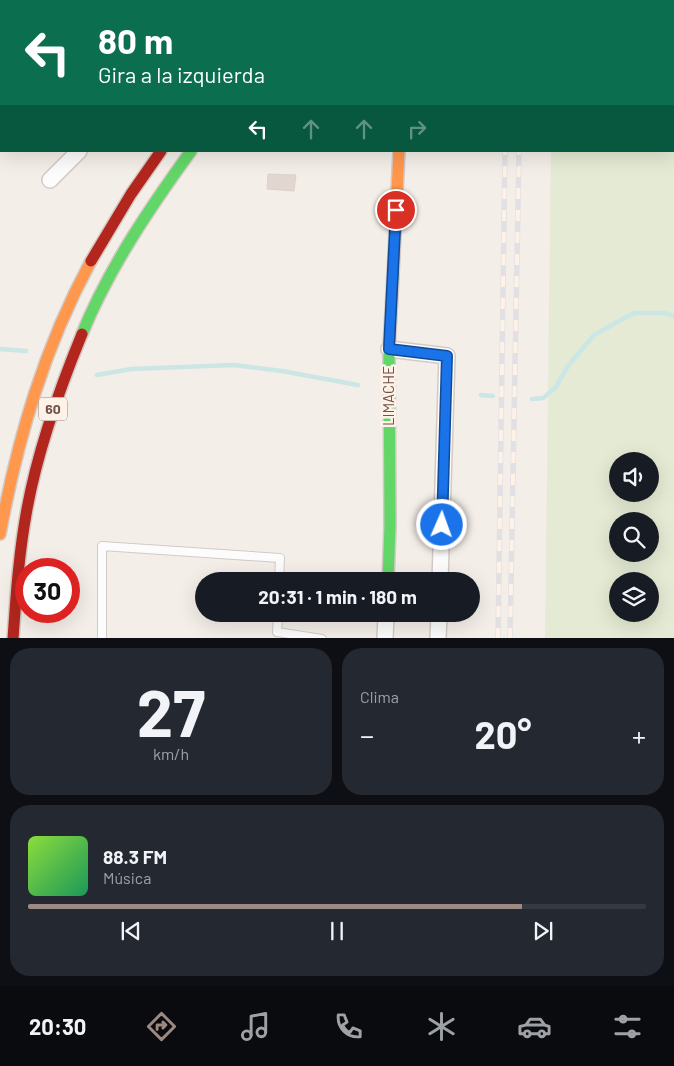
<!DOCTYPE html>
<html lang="es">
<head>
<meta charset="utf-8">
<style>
	:root { --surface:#171b24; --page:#242831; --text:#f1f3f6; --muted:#9ea1a6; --line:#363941; --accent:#9e8982 }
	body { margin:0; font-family:Barlow,sans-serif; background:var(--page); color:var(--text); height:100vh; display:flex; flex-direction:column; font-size:19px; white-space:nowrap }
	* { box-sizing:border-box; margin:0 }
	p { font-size:16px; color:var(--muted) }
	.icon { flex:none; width:28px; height:28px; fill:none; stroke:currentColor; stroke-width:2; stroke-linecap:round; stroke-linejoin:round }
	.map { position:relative; height:638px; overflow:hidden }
	.side { display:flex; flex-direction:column; gap:10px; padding:10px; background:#0d0f14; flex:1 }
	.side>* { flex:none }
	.guide { position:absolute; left:0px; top:0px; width:675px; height:152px; box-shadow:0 5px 20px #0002; background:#0b6e4f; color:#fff; overflow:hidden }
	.buttons { position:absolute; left:609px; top:452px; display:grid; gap:10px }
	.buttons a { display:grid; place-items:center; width:50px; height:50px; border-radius:50%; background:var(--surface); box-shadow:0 5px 20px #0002; font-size:25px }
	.speed { position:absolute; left:15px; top:558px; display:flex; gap:10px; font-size:25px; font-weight:700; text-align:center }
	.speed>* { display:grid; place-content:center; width:65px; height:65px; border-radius:50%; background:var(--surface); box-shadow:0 5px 20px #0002; line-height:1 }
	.speed .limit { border:8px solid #d22; background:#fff; color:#111 }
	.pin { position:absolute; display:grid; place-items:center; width:42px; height:42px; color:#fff; margin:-21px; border:2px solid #fff; border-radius:50%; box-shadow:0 1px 5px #0007 }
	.me { position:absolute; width:55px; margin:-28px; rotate:2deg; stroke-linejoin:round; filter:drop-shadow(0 0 4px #0008) }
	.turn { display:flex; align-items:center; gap:18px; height:105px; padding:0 15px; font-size:22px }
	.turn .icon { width:65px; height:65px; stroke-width:2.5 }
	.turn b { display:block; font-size:35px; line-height:42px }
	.lanes { display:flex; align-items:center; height:48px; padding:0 15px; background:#0003; justify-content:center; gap:25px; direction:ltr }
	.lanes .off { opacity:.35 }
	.big { font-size:38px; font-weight:700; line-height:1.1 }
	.side .widget { flex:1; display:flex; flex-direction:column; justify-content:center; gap:8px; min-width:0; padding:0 18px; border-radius:20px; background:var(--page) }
	.side .dial { align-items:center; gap:0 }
	.dial b { font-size:65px; line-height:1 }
	.song { display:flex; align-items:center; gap:15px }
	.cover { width:60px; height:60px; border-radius:8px; background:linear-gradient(135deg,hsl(90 70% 55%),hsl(150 70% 35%)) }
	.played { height:5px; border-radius:2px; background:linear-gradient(90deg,var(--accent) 80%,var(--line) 80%) }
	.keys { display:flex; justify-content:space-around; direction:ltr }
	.heat { display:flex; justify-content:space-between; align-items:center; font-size:28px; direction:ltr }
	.side .tiles { flex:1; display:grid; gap:10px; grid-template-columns:1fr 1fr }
	.widget:last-child { grid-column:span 2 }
	.trip { position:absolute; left:195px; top:572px; width:285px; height:50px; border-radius:25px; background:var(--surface); box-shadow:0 5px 20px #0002; font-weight:700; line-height:50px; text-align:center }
	.tab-bar { display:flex; height:80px; justify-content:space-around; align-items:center; background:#090b0e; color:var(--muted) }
	.tab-bar .icon { width:35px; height:35px }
	.tab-bar .active { color:var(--accent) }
	.tab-bar b { font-size:22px; color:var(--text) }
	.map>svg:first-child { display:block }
</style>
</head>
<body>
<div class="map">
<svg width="674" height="639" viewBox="0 0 674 639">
	<rect width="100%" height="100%" fill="#f4eee8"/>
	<path fill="#e4ead3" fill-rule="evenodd" d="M553 0H674V638H545L551 151H674V1H553ZM618 461H650V494H618ZM618 521H650V554H618ZM618 581H650V614H618Z"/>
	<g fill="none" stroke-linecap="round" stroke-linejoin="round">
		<g stroke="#cbe6e4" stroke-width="4.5">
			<path d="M0 349 26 351"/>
			<path d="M97 375 131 369 234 365 282 371 358 385"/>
			<path d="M481 395 493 396"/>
			<path d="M532 399 543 398 555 388 568 366 594 335 634 313H664L674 316"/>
		</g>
	</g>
	<path fill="#e1d6d0" stroke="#ddd1cb" d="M268 174 296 175 294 191 267 189Z"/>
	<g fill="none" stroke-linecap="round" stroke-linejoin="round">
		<g stroke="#d3cac5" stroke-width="10">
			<g id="lane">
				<path d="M278 614 277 632 322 639"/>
				<path d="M102 639V546L280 558 279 581"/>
			</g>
		</g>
		<g stroke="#d3cac5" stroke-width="18">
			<g id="street">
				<path d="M230 0 231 1"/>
				<path d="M194 1H212"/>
				<path d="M50 180 79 151"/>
				<path d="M389 349 447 356 440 581"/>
				<path d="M385 639 386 614"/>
				<path d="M438 639 439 614"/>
			</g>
		</g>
		<g stroke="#d3c9c4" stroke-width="14">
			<g id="fast">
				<path d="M296 1 298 0"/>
				<path d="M334 1 335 0"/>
				<path d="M82 334C109 268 149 209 191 151"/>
				<path d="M388 581 390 526 389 349 393 275"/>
			</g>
		</g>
		<g stroke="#d3c9c4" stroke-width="14">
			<g id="slow">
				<path d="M393 275 399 151"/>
				<path d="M0 534C18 437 44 348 91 261"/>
			</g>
		</g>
		<g stroke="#d3c9c4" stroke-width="14">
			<g id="jam">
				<path d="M91 261 131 194 161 151"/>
				<path d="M13 639C16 595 19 552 27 509 38 449 59 390 82 334"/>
			</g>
		</g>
		<use href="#lane" stroke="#fdfcfc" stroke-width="8"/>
		<use href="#street" stroke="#fdfcfc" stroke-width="15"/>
		<use href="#fast" stroke="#63d668" stroke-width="11"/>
		<use href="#slow" stroke="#ff974d" stroke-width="11"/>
		<use href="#jam" stroke="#b3261e" stroke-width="11"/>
		<g stroke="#e3e0e4" stroke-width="5.5">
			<g id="rail">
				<path d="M506 0V1"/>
				<path d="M518 0V1"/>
				<path d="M498 639 505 151"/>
				<path d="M510 639 519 151"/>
			</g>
		</g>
		<use href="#rail" stroke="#fef2e8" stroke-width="4" stroke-dasharray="11" stroke-linecap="butt"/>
	</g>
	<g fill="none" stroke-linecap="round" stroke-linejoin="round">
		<g stroke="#114b97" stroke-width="12">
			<path id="route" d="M396 210 389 349 447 356 442 525"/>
		</g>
		<use href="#route" stroke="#1a73e8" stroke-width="9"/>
	</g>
	<g text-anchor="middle" stroke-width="5" stroke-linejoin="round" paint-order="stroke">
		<rect fill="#fef2e8" stroke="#9b837a" stroke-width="1" x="39" y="397.5" width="28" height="23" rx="4"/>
		<g font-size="14" font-weight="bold" fill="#70534b">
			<text x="53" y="414">60</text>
		</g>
		<g font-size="15" fill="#70534b" stroke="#fef2e8">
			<text transform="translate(389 396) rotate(-90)" y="5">LIMACHE</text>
		</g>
	</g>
</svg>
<div class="buttons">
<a><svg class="icon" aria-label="sound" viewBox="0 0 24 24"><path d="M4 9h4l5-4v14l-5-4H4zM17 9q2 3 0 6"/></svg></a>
<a><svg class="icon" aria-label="search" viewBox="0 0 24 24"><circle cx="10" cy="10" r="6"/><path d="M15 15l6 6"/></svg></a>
<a><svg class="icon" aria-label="layers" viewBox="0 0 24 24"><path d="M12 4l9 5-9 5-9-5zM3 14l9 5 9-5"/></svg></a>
</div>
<div class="speed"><div class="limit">30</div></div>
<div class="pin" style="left:396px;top:210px;background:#d93025"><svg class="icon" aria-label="arrive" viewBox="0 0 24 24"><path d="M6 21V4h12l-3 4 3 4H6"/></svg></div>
<svg class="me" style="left:442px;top:525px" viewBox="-20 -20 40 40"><circle r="17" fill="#1a73e8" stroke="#fff" stroke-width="3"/><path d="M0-11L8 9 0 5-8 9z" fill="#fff"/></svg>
<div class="trip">20:31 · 1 min · 180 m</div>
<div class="guide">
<div class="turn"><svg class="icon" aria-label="left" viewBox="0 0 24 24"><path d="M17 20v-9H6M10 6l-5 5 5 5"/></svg><div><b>80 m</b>Gira a la izquierda</div></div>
<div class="lanes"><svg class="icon" aria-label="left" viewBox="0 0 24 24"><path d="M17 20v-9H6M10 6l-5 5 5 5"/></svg><svg class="icon off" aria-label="ahead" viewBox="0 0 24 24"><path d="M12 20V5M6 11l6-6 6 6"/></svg><svg class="icon off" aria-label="ahead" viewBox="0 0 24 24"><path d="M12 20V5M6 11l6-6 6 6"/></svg><svg class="icon off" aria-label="right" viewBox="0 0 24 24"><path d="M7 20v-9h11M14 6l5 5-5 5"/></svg></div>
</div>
</div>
<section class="side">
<div class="tiles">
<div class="widget dial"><b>27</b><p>km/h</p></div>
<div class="widget"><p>Clima</p>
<div class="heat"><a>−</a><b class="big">20°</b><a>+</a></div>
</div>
<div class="widget">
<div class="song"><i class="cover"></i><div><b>88.3 FM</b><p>Música</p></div></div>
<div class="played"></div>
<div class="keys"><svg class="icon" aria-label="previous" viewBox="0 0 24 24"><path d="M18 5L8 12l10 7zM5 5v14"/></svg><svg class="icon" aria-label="pause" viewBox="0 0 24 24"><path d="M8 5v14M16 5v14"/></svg><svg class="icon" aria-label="next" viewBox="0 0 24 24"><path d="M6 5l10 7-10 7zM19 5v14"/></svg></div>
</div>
</div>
</section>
<nav class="tab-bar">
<b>20:30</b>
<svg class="icon active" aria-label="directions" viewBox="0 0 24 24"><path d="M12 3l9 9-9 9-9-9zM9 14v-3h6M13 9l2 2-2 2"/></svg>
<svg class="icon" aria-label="music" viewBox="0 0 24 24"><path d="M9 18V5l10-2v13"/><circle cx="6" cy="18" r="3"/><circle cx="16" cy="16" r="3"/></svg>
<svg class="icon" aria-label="phone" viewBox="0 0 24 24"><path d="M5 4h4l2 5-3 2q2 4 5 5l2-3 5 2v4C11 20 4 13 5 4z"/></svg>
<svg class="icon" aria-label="climate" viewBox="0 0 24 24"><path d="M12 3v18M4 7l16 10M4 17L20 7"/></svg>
<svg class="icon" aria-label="car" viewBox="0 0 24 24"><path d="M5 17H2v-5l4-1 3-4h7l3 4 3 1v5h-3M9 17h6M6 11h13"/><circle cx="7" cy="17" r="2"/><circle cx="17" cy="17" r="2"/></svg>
<svg class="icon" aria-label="filters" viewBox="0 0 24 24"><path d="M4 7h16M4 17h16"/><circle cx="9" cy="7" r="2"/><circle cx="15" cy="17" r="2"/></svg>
</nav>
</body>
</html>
